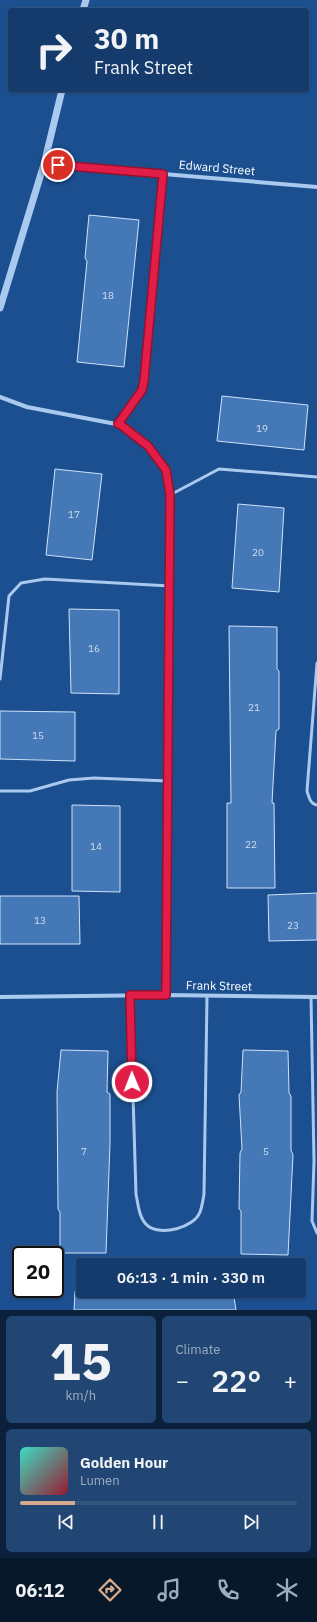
<!DOCTYPE html>
<html lang="en">
<head>
<meta charset="utf-8">
<style>
	:root { --surface:#143b6b; --page:#214673; --text:#f1f3f6; --muted:#9dadc1; --line:#33557e; --accent:#d6ab8b }
	body { margin:0; font-family:"IBM Plex Sans",sans-serif; background:var(--page); color:var(--text); height:100vh; display:flex; flex-direction:column; font-size:15px; white-space:nowrap }
	* { box-sizing:border-box; margin:0 }
	p { font-size:13px; color:var(--muted) }
	.icon { flex:none; width:22px; height:22px; fill:none; stroke:currentColor; stroke-width:2; stroke-linecap:round; stroke-linejoin:round }
	.map { position:relative; height:1310px; overflow:hidden }
	.sheet { display:flex; flex-direction:column; gap:6px; padding:6px; background:#0b203b; flex:1 }
	.sheet>* { flex:none }
	.top-card { position:absolute; left:8px; top:8px; width:301px; height:84px; border-radius:4px; box-shadow:0 1px 3px #0004,0 0 0 1px var(--line); background:#143b6b; color:var(--text); overflow:hidden }
	.speed { position:absolute; left:12px; top:1246px; display:flex; gap:8px; font-size:20px; font-weight:700; text-align:center }
	.speed>* { display:grid; place-content:center; width:52px; height:52px; border-radius:50%; background:var(--surface); box-shadow:0 1px 3px #0004,0 0 0 1px var(--line); line-height:1 }
	.speed .limit { border:2px solid #111; border-radius:6px; background:#fff; color:#111 }
	.pin { position:absolute; display:grid; place-items:center; width:34px; height:34px; color:#fff; margin:-17px; border:2px solid #fff; border-radius:50%; box-shadow:0 1px 4px #0007 }
	.me { position:absolute; width:44px; margin:-22px; rotate:359deg; stroke-linejoin:round; filter:drop-shadow(0 0 3px #0008) }
	.turn { display:flex; align-items:center; gap:14px; height:84px; padding:0 20px; font-size:18px }
	.turn .icon { width:52px; height:52px; stroke-width:2.5 }
	.turn b { display:block; font-size:28px; line-height:34px }
	.big { font-size:30px; font-weight:600; line-height:1.1 }
	.sheet .tile { flex:1; display:flex; flex-direction:column; justify-content:center; gap:6px; min-width:0; padding:0 14px; border-radius:6px; background:var(--page) }
	.sheet .dial { align-items:center; gap:0 }
	.dial b { font-size:52px; line-height:1 }
	.song { display:flex; align-items:center; gap:12px }
	.cover { width:48px; height:48px; border-radius:6px; background:linear-gradient(135deg,hsl(170 70% 55%),hsl(350 70% 35%)) }
	.played { height:4px; border-radius:2px; background:linear-gradient(90deg,var(--accent) 20%,var(--line) 20%) }
	.keys { display:flex; justify-content:space-around; direction:ltr }
	.heat { display:flex; justify-content:space-between; align-items:center; font-size:22px; direction:ltr }
	.sheet .tiles { flex:1; display:grid; gap:6px; grid-template-columns:1fr 1fr }
	.tile:last-child { grid-column:span 2 }
	.trip { position:absolute; left:76px; top:1258px; width:230px; height:40px; border-radius:4px; background:var(--surface); box-shadow:0 1px 3px #0004,0 0 0 1px var(--line); font-weight:600; line-height:40px; text-align:center }
	.tab-bar { display:flex; height:64px; justify-content:space-around; align-items:center; background:#08182b; color:var(--muted) }
	.tab-bar .icon { width:28px; height:28px }
	.tab-bar .current { color:var(--accent) }
	.tab-bar b { font-size:18px; color:var(--text) }
	.map>svg:first-child { display:block }
</style>
</head>
<body>
<div class="map">
<svg width="317" height="1310" viewBox="0 0 317 1310">
	<rect width="100%" height="100%" fill="#1b4f8f"/>
	<g fill="#4478b7" stroke="#cfe3fa">
		<path d="M89 215 139 220 124 367 77 362 87 261 85 258Z"/>
		<path d="M222 396 308 405 304 450 217 441Z"/>
		<path d="M55 469 102 474 92 560 46 555Z"/>
		<path d="M238 504 284 508 279 592 232 588Z"/>
		<path d="M69 609 119 610V694L71 693Z"/>
		<path d="M229 626 277 627V669L279 671V729L276 731 272 803H274L275 888H227V803H231Z"/>
		<path d="M0 711 75 712V761L0 759Z"/>
		<path d="M72 805 120 806V892L72 891Z"/>
		<path d="M317 893V940L269 941 268 895Z"/>
		<path d="M0 896H79L80 944H0Z"/>
		<path d="M61 1050 108 1051 107 1092 110 1094V1143L106 1253H60V1212L58 1209 57 1092Z"/>
		<path d="M243 1050 288 1051 289 1093 291 1096V1150L293 1155 288 1255 241 1254V1211L239 1209 240 1153 242 1149 239 1095 241 1092Z"/>
		<path d="M75 1291H233L236 1310H74Z"/>
	</g>
	<g fill="none" stroke-linecap="round" stroke-linejoin="round">
		<g stroke="#a9c9ee" stroke-width="3">
			<path d="M118 424 142 390 144 381 163 174"/>
			<path d="M170 495 219 469 317 477"/>
			<path d="M317 663 307 791C309 797 310 804 317 805"/>
			<path d="M0 679 9 596 21 583 45 579 170 586"/>
			<path d="M0 791H30L69 780 94 778 168 781"/>
			<path d="M130 995 136 1194C138 1204 139 1219 148 1226 161 1236 194 1228 200 1212 202 1207 203 1200 204 1194L207 996"/>
			<path d="M311 997 314 1161 312 1221 317 1233"/>
		</g>
		<g stroke="#a9c9ee" stroke-width="4">
			<path d="M44 164 317 187"/>
			<path d="M0 397 27 407 121 425 148 445 167 470 170 495 166 995"/>
			<path d="M0 997 166 995 317 997"/>
		</g>
		<g stroke="#a9c9ee" stroke-width="7">
			<path d="M83 10 86 0"/>
			<path d="M0 308 44 164 62 90"/>
		</g>
	</g>
	<g fill="none" stroke-linecap="round" stroke-linejoin="round">
		<g stroke="#92132f" stroke-width="10">
			<path id="route" d="M58 165 163 174 144 381 142 390 118 424 121 425 148 446 166 470 170 495 166 995H130L132 1082"/>
		</g>
		<use href="#route" stroke="#e11d48" stroke-width="7"/>
	</g>
	<g text-anchor="middle" stroke-width="3.5" stroke-linejoin="round" paint-order="stroke">
		<g font-size="10" fill="#d0dded">
			<text x="108" y="299">18</text>
			<text x="262" y="432">19</text>
			<text x="74" y="518">17</text>
			<text x="258" y="556">20</text>
			<text x="94" y="652">16</text>
			<text x="254" y="711">21</text>
			<text x="38" y="739">15</text>
			<text x="251" y="848">22</text>
			<text x="96" y="850">14</text>
			<text x="40" y="924">13</text>
			<text x="293" y="929">23</text>
			<text x="84" y="1155">7</text>
			<text x="266" y="1155">5</text>
		</g>
		<g font-size="12" fill="#fff" stroke="#1b4f8f">
			<text transform="translate(217 168) rotate(5)" y="4">Edward Street</text>
			<text transform="translate(219 986) rotate(1)" y="4">Frank Street</text>
		</g>
	</g>
</svg>
<div class="speed"><div class="limit">20</div></div>
<div class="pin" style="left:58px;top:165px;background:#d93025"><svg class="icon" aria-label="arrive" viewBox="0 0 24 24"><path d="M6 21V4h12l-3 4 3 4H6"/></svg></div>
<svg class="me" style="left:132px;top:1082px" viewBox="-20 -20 40 40"><circle r="17" fill="#e11d48" stroke="#fff" stroke-width="3"/><path d="M0-11L8 9 0 5-8 9z" fill="#fff"/></svg>
<div class="trip">06:13 · 1 min · 330 m</div>
<div class="top-card">
<div class="turn"><svg class="icon" aria-label="right" viewBox="0 0 24 24"><path d="M7 20v-9h11M14 6l5 5-5 5"/></svg><div><b>30 m</b>Frank Street</div></div>
</div>
</div>
<section class="sheet">
<div class="tiles">
<div class="tile dial"><b>15</b><p>km/h</p></div>
<div class="tile"><p>Climate</p>
<div class="heat"><a>−</a><b class="big">22°</b><a>+</a></div>
</div>
<div class="tile">
<div class="song"><i class="cover"></i><div><b>Golden Hour</b><p>Lumen</p></div></div>
<div class="played"></div>
<div class="keys"><svg class="icon" aria-label="previous" viewBox="0 0 24 24"><path d="M18 5L8 12l10 7zM5 5v14"/></svg><svg class="icon" aria-label="pause" viewBox="0 0 24 24"><path d="M8 5v14M16 5v14"/></svg><svg class="icon" aria-label="next" viewBox="0 0 24 24"><path d="M6 5l10 7-10 7zM19 5v14"/></svg></div>
</div>
</div>
</section>
<nav class="tab-bar">
<b>06:12</b>
<svg class="icon current" aria-label="directions" viewBox="0 0 24 24"><path d="M12 3l9 9-9 9-9-9zM9 14v-3h6M13 9l2 2-2 2"/></svg>
<svg class="icon" aria-label="music" viewBox="0 0 24 24"><path d="M9 18V5l10-2v13"/><circle cx="6" cy="18" r="3"/><circle cx="16" cy="16" r="3"/></svg>
<svg class="icon" aria-label="phone" viewBox="0 0 24 24"><path d="M5 4h4l2 5-3 2q2 4 5 5l2-3 5 2v4C11 20 4 13 5 4z"/></svg>
<svg class="icon" aria-label="climate" viewBox="0 0 24 24"><path d="M12 3v18M4 7l16 10M4 17L20 7"/></svg>
</nav>
</body>
</html>
